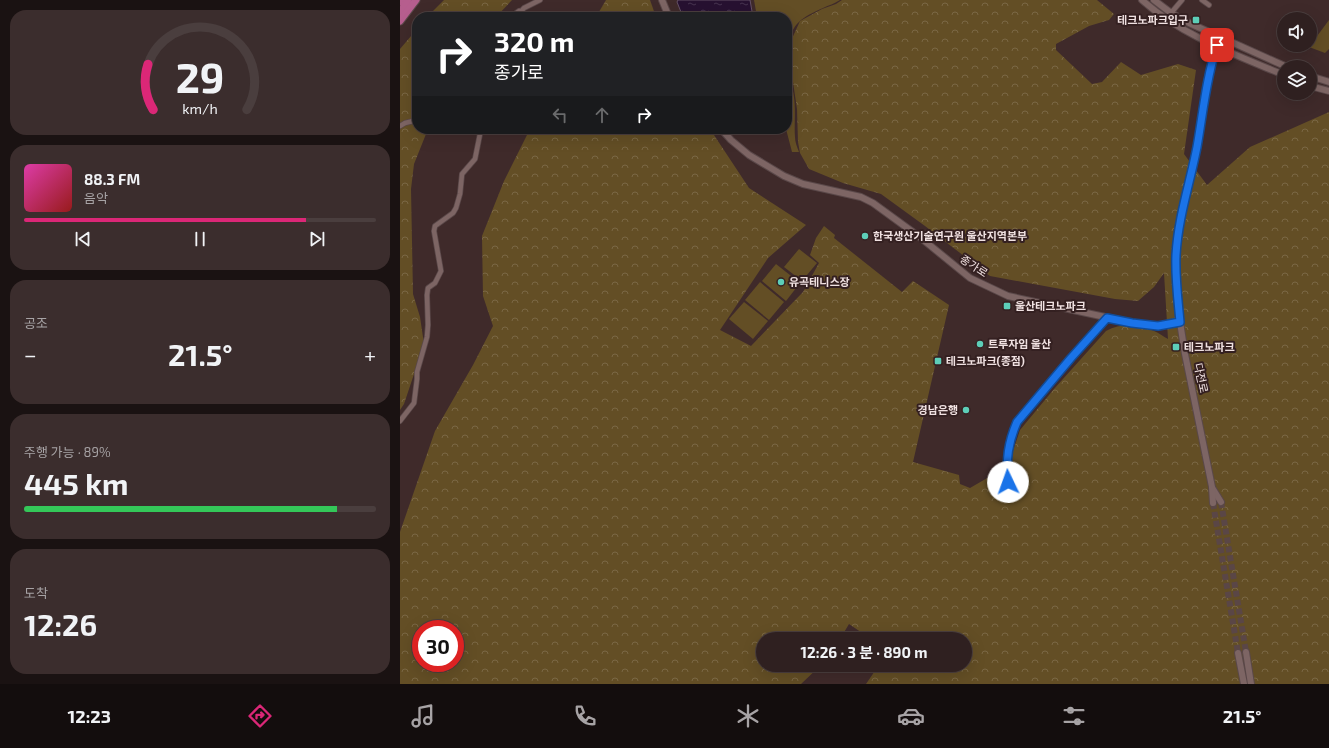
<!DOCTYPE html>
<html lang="ko">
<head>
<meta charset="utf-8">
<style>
	:root { --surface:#2f2020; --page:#3b2d2d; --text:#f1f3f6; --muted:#a7a3a5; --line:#4a3e3e; --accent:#db2777 }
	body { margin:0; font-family:"Exo 2","Noto Sans KR",sans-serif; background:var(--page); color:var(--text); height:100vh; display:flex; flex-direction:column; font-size:15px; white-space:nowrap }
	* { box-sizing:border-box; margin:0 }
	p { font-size:13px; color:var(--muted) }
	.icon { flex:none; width:22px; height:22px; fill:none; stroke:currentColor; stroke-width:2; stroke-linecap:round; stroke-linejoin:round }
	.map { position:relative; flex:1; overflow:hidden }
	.sheet { display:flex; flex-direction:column; gap:10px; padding:10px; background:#1a1212; width:400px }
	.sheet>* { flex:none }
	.guide { position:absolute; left:12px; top:12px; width:380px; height:122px; border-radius:16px; box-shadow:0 4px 16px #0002,0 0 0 1px var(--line); background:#202124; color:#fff; overflow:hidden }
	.fabs { position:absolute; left:877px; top:12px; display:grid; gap:8px }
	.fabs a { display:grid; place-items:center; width:40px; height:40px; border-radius:50%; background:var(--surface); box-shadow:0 4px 16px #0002,0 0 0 1px var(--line); font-size:20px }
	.speed { position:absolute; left:12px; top:620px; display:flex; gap:8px; font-size:20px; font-weight:700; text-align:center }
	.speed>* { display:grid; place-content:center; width:52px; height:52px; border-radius:50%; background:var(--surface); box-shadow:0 4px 16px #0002,0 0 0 1px var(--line); line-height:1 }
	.speed .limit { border:6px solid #d22; background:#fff; color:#111 }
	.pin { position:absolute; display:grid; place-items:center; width:34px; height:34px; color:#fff; margin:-17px; border-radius:8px; box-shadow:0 2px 6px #0006 }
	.me { position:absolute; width:44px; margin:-22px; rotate:357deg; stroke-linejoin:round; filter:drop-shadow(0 0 3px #0008) }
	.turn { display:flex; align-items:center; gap:14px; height:84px; padding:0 16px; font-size:18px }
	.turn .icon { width:52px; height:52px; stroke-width:2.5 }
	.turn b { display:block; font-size:28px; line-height:34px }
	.lanes { display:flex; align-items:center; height:38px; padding:0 16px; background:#0003; justify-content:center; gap:20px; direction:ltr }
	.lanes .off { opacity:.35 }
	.big { font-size:30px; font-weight:700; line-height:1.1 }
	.sheet .tile { flex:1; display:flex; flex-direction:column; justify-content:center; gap:6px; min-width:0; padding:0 14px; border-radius:16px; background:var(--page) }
	.sheet .dial { align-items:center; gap:0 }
	.dial svg { height:104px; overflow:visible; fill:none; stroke:var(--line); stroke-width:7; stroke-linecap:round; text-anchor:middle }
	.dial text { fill:var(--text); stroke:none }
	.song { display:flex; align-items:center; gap:12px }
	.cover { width:48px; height:48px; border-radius:6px; background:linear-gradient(135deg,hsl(320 70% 55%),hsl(0 70% 35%)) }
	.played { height:4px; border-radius:2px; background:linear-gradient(90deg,var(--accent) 80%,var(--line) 80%) }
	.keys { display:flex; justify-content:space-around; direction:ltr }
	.heat { display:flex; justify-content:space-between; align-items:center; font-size:22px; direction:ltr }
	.charge { height:6px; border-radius:3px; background:linear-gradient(90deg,#34c759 89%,var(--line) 0) }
	.trip { position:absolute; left:356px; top:632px; width:216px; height:40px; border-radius:20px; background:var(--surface); box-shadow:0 4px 16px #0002,0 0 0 1px var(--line); font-weight:700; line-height:40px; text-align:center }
	.menu { display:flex; height:64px; justify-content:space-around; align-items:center; background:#130d0d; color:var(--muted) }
	.menu .icon { width:28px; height:28px }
	.menu .selected { color:var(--accent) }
	.menu b { font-size:18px; color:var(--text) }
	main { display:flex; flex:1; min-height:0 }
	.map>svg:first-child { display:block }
</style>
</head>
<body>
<main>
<section class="sheet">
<div class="tile dial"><svg viewBox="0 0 100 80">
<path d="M14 69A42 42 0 1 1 86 69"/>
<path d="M14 69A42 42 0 0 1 10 34" stroke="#db2777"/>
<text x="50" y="56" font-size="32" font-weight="700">29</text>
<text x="50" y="72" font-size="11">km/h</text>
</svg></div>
<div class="tile">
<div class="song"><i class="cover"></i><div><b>88.3 FM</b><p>음악</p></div></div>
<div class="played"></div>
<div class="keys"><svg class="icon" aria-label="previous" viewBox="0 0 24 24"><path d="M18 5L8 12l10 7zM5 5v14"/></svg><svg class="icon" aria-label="pause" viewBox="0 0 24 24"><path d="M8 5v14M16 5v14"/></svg><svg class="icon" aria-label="next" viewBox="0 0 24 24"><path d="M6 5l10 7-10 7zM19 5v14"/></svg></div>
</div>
<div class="tile"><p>공조</p>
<div class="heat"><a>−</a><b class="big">21.5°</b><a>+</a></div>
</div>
<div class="tile"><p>주행 가능 · 89%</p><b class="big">445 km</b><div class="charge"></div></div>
<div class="tile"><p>도착</p><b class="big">12:26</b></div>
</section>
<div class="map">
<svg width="929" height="684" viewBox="0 0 929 684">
	<defs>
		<pattern id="forest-crowns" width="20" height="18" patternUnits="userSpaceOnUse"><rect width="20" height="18" fill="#634e25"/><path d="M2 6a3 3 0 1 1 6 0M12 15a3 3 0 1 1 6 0" fill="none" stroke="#7a6744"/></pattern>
		<pattern id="water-ripples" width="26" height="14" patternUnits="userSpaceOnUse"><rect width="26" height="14" fill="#271131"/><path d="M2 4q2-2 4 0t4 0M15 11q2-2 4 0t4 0" fill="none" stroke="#47334f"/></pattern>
	</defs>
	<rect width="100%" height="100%" fill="#3f2a2a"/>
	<g fill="url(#forest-crowns)" fill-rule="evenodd">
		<path d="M44 0H112L96 17H27Z"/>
		<path d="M206 0H250L256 17H196Z"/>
		<path d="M442 0H697L714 14 709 20 689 26 656 44V50L692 84 702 82 721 62 741 75 778 64 796 70 784 154 807 185 850 147 929 112V684H466L479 665H565V639H471L449 624 440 639H363V665H421L401 684H0V532L35 431 73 365 93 326 83 296 82 236 104 181 130 129H310L349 188 406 225 368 258 320 330 351 346 403 292 419 263 410 255 416 238 424 226 435 235 434 238 502 292 513 281 549 305 513 462 559 475 560 484 570 488 608 466 620 430 654 389 706 331C722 323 737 324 754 331 759 333 764 337 768 339L764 273 754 287 738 301 715 299 590 276 525 226 481 194 443 183 409 169 400 153 398 142 397 109 393 82 387 70V58L390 43 400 21 422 9 436 4ZM21 629H55V663H21Z"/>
		<path d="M17 29V129H28L14 164 11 189 13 294 20 317 24 344 4 404 0 410V49Z"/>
	</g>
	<g fill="#634e25">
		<path d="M354 0H440C434 4 429 5 423 8 401 18 393 22 387 47V17H357Z"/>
		<path d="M929 20V49L925 53 909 47Z"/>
		<path d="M387 75C398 94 394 116 395 137 395 142 397 147 399 152H392L386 129Z"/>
		<path d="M399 249 417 263 402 281 384 267Z"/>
		<path d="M376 264 400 283 386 301 362 281Z"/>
		<path d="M360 282 384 302 369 320 345 300Z"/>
		<path d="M344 302 368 321 353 339 329 319Z"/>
	</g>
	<path fill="url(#water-ripples)" stroke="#645066" d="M278 0H350L353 17H283L277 2Z"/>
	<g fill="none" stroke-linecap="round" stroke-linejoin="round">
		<g stroke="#5a4646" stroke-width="6" stroke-dasharray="6 3" stroke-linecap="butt">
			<path d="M821 502 846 652"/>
			<path d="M813 503 838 653"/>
		</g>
		<g stroke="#5a4849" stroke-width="6">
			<g id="minor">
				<path d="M802 0 809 5"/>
				<path d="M771 13 782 0"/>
				<path d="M111 17 119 11"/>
				<path d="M116 17 124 8 140 0"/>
				<path d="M0 126 5 123 17 120"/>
				<path d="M0 421 14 403 17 379V372L27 337 28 325 27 295 28 288 35 283 41 271 34 231 35 226 53 213 56 208 60 194 62 174 75 159 81 129"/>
				<path d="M608 481C606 460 608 442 617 422L671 358 707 318"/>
			</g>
		</g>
		<g stroke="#5a4849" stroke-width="8">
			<g id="secondary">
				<path d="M262 0 269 17"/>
				<path d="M742 0C781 35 836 55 884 75"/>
				<path d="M754 0 771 13 789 23 887 67"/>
				<path d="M910 76 929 82"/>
				<path d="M910 86 929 91"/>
				<path d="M321 129 331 140 349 155 384 176 403 184 461 197 473 203 521 238 570 278 608 296 733 323 757 326 780 322"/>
				<path d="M813 489 821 502"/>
				<path d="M813 503 812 487 785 354 780 322 778 295 776 255 783 210 797 147 807 82 811 65 820 37"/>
				<path d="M846 652 851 684"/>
				<path d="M838 653 844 684"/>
			</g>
		</g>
		<g stroke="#5a4849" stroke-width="9">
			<g id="trunk">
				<path d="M0 2 1 0"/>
				<path d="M0 13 8 0"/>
				<path d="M0 21 16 0"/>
			</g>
		</g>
		<use href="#minor" stroke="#7d6564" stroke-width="4.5"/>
		<use href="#secondary" stroke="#7d6564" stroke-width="6"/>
		<use href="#trunk" stroke="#b65e8e" stroke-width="7"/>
	</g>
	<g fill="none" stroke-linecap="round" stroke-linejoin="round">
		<g stroke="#114b97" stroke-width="10">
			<path id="route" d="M608 482C606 459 608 443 617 422L671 358 707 318 732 323 758 326 780 322C778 300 775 277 776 255 778 218 790 183 797 147 803 113 806 79 817 45"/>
		</g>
		<use href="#route" stroke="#1a73e8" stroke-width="7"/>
	</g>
	<g fill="#5dceb8" stroke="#342021" stroke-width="1.5">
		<rect x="792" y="16" width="8" height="8" rx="2"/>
		<circle cx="465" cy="236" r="4"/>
		<circle cx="381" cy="282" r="4"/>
		<rect x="603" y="302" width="8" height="8" rx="2"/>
		<circle cx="580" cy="344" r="4"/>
		<rect x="772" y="343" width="8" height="8" rx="2"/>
		<rect x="534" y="357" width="8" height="8" rx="2"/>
		<circle cx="566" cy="410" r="4"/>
	</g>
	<g text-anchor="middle" stroke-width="4" stroke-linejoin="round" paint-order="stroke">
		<g font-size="11" font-weight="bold" fill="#f1e2e2" stroke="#342021" text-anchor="start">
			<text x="788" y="24" text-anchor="end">테크노파크입구</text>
			<text x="473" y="240">한국생산기술연구원 울산지역본부</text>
			<text x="389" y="286">유곡테니스장</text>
			<text x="615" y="310">울산테크노파크</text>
			<text x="588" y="348">트루자임 울산</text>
			<text x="784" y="351">테크노파크</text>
			<text x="546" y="365">테크노파크(종점)</text>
			<text x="558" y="414" text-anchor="end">경남은행</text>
		</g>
		<g font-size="11" fill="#f1e2e2" stroke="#342021">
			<text transform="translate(574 266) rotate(33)" y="4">종가로</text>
			<text transform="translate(801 378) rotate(78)" y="4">다전로</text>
		</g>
	</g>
</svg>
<div class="fabs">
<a><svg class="icon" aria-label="sound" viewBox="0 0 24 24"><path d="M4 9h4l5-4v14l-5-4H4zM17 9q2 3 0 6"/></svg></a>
<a><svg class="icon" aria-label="layers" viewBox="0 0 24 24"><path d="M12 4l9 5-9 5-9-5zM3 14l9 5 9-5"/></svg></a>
</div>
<div class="speed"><div class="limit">30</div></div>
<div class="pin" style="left:817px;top:45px;background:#d93025"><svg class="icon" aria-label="arrive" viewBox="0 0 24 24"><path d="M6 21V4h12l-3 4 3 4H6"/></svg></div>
<svg class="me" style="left:608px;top:482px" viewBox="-20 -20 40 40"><circle r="19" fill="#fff"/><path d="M0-13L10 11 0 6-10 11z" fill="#1a73e8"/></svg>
<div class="trip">12:26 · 3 분 · 890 m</div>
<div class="guide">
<div class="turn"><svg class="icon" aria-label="right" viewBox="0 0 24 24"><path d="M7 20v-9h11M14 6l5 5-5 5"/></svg><div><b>320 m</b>종가로</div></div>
<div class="lanes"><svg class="icon off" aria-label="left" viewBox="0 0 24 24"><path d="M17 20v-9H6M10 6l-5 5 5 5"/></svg><svg class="icon off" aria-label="ahead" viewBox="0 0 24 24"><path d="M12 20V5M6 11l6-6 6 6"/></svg><svg class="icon" aria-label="right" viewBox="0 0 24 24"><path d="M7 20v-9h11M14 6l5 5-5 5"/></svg></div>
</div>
</div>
</main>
<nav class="menu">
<b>12:23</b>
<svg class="icon selected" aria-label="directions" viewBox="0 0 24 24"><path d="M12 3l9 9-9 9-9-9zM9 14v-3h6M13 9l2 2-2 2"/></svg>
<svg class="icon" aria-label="music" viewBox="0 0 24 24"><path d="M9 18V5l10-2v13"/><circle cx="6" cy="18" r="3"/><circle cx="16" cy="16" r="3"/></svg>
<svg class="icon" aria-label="phone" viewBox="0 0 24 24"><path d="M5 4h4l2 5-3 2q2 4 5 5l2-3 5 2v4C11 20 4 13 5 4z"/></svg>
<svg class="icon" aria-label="climate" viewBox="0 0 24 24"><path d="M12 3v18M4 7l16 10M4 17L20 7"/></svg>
<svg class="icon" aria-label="car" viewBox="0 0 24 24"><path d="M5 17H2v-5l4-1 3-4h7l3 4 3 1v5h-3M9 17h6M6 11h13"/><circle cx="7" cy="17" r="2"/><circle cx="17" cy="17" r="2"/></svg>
<svg class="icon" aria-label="filters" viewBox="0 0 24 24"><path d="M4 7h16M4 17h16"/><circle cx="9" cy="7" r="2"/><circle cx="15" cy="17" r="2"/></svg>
<b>21.5°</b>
</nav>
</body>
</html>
